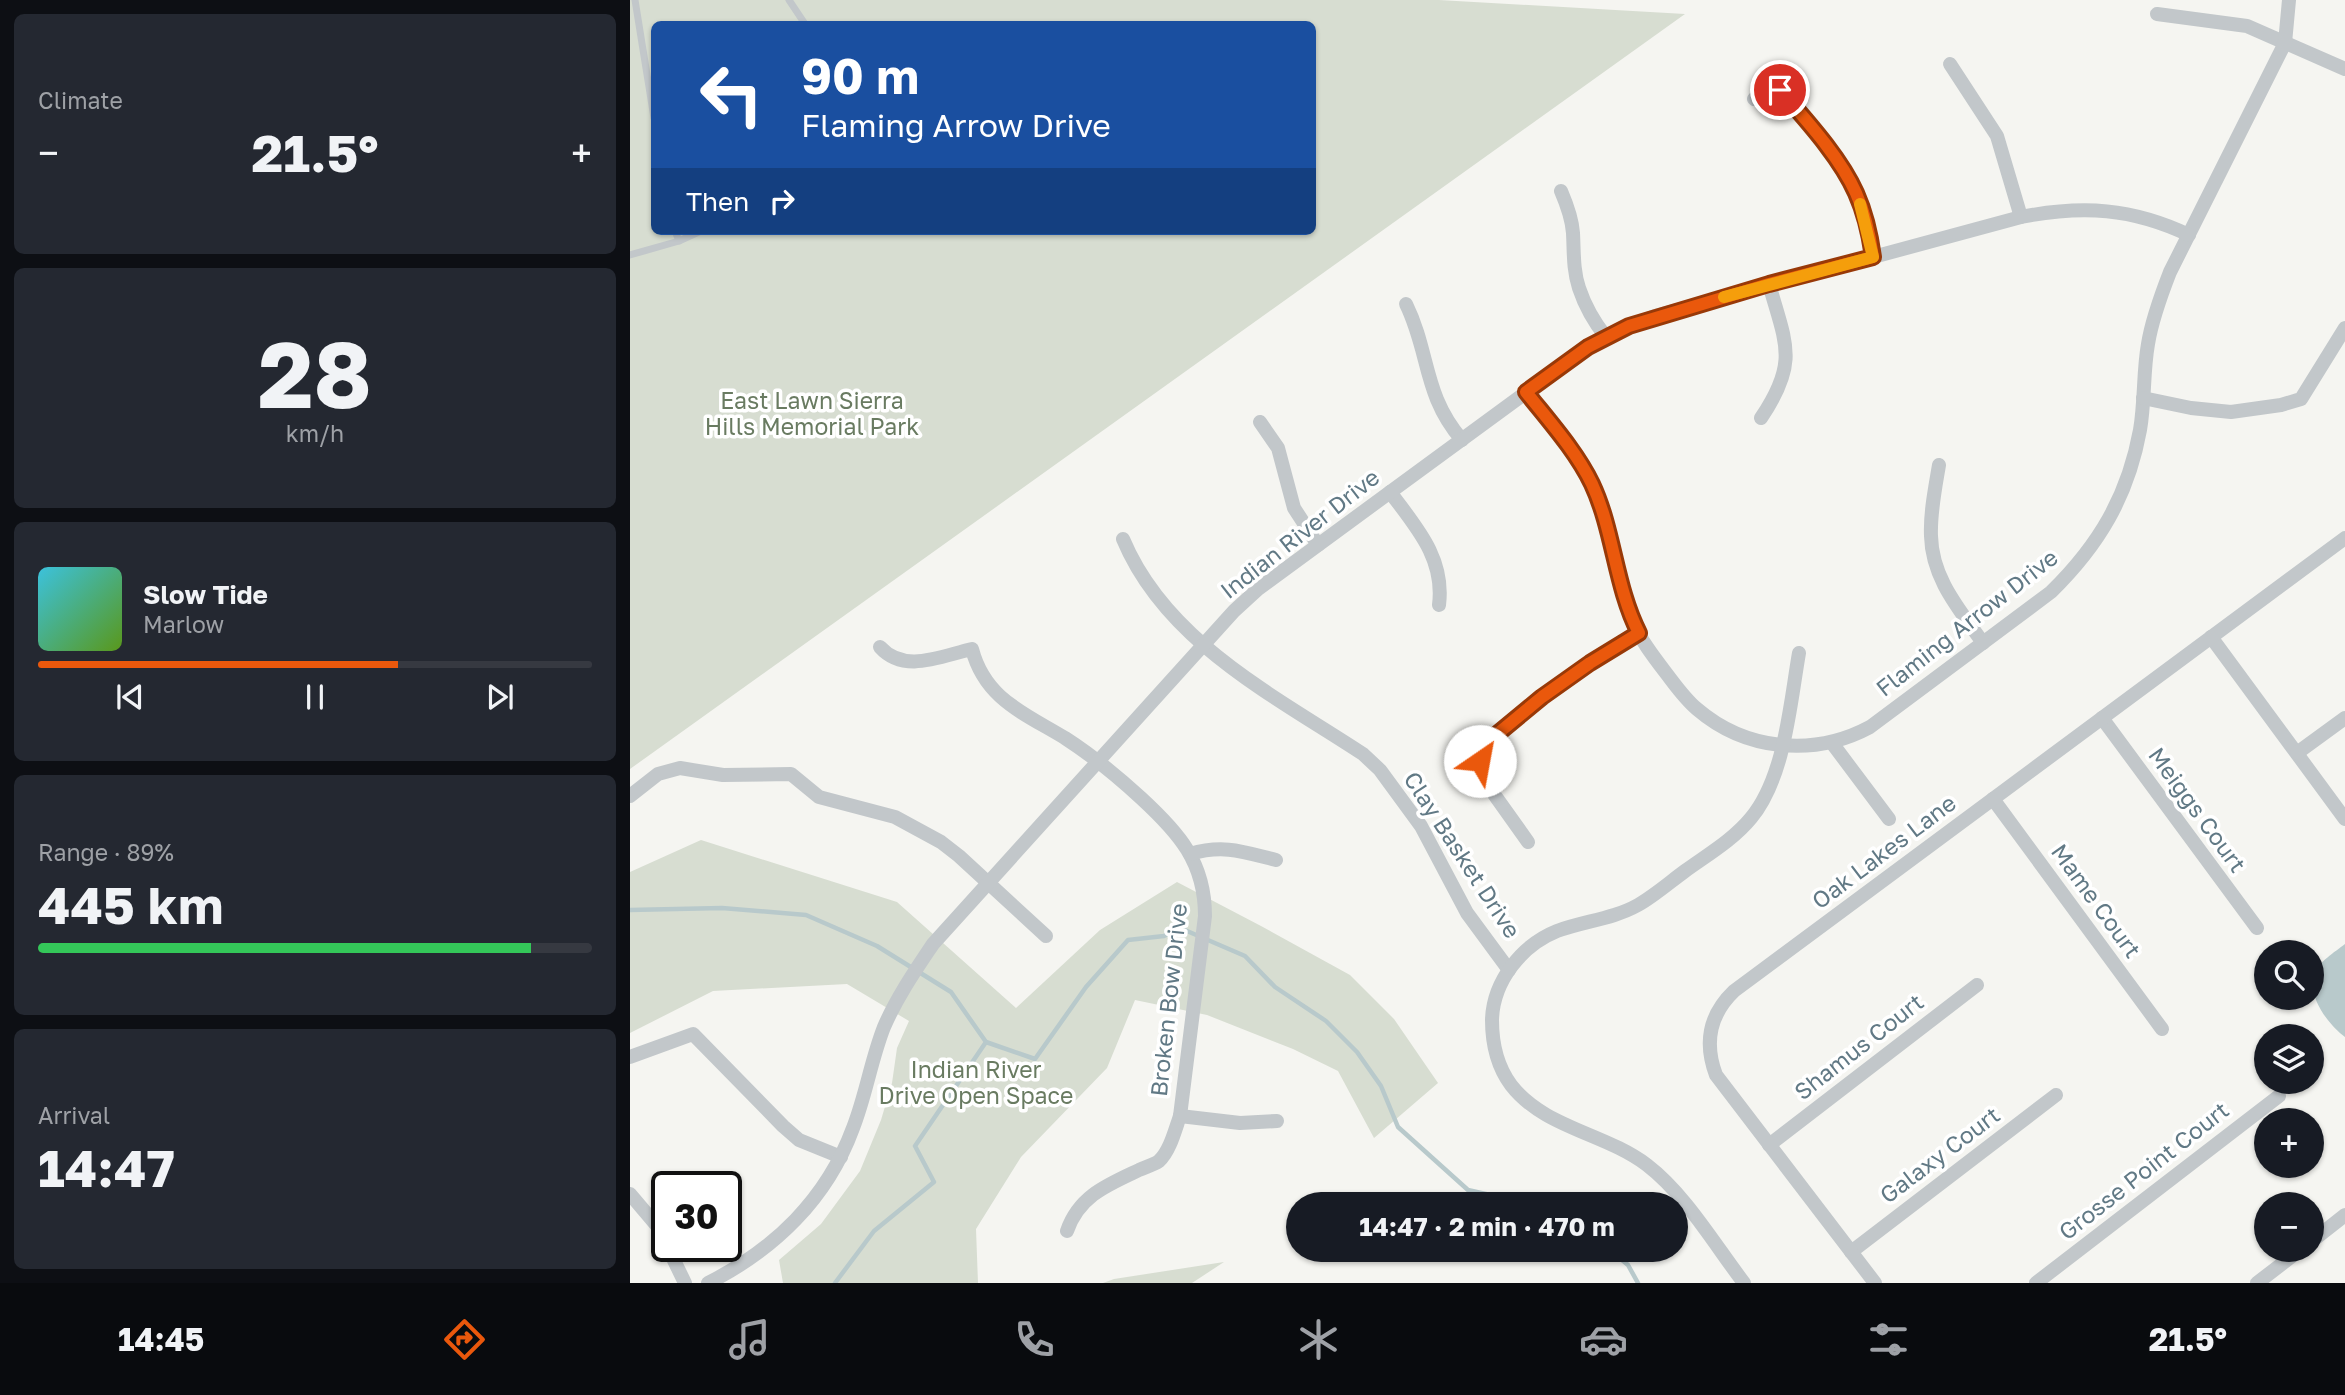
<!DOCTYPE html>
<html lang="en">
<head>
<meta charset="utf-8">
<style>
	:root { --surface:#171b24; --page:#242831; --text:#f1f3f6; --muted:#9ea1a6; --line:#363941; --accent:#ea580c }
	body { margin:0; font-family:"Golos Text",sans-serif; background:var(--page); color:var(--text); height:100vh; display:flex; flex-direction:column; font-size:26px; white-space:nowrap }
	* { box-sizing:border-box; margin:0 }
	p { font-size:23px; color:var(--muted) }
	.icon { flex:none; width:38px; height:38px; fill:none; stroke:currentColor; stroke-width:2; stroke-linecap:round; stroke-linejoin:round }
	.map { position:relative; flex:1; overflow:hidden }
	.sheet { display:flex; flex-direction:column; gap:14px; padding:14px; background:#0d0f14; width:630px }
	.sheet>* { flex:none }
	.hud { position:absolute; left:21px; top:21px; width:665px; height:214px; border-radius:10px; box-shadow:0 2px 5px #0004; background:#1a4fa0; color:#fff; overflow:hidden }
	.controls { position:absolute; left:1624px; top:940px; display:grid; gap:14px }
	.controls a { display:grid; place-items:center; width:70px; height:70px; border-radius:50%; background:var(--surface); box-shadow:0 2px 5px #0004; font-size:35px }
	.speed { position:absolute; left:21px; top:1171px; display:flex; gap:14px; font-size:35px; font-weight:700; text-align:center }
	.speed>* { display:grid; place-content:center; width:91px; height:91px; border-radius:50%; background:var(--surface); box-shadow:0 2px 5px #0004; line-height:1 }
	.speed .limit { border:4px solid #111; border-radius:10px; background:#fff; color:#111 }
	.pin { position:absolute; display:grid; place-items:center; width:60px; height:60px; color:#fff; margin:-30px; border:4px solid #fff; border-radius:50%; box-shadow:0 2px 7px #0007 }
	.me { position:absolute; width:77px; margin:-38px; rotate:33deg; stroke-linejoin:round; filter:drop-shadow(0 0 5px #0008) }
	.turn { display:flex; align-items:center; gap:24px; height:147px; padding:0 35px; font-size:32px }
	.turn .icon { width:91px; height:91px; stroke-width:2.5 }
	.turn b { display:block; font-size:49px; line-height:60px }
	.then { display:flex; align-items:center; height:66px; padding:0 35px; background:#0003; gap:14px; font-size:26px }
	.big { font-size:52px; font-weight:700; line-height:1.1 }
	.sheet .tile { flex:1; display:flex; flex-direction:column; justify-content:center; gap:10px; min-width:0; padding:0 24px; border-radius:10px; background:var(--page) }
	.sheet .dial { align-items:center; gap:0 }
	.dial b { font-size:91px; line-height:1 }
	.song { display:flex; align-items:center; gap:21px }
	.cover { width:84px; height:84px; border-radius:10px; background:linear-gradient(135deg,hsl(190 70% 55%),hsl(90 70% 35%)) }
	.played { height:7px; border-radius:4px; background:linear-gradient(90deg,var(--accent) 65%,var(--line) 65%) }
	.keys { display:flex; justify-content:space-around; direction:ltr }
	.heat { display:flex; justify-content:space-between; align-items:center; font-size:38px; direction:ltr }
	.charge { height:10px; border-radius:5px; background:linear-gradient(90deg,#34c759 89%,var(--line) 0) }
	.trip { position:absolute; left:656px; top:1192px; width:402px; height:70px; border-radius:35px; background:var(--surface); box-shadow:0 2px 5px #0004; font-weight:700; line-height:70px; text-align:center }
	.menu { display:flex; height:112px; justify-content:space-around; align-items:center; background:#090b0e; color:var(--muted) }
	.menu .icon { width:49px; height:49px }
	.menu .current { color:var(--accent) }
	.menu b { font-size:32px; color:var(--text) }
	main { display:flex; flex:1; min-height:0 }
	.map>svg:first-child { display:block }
</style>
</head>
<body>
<main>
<section class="sheet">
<div class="tile"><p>Climate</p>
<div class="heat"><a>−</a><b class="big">21.5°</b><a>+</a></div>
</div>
<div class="tile dial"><b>28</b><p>km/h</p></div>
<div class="tile">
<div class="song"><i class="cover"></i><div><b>Slow Tide</b><p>Marlow</p></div></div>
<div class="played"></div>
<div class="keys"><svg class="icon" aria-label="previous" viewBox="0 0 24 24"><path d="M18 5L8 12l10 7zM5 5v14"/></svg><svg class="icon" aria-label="pause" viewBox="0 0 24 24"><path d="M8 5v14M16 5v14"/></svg><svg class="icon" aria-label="next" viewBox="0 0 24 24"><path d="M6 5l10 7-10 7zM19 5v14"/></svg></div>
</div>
<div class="tile"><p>Range · 89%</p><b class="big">445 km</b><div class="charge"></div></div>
<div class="tile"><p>Arrival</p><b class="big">14:47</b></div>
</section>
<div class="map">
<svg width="1715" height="1283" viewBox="0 0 1715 1283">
	<rect width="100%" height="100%" fill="#f5f5f1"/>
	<g fill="#d7ddd1" fill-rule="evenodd">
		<path d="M0 0H809L1055 14 0 769ZM24 24H682V231H24Z"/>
		<path d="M71 840 267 902 386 1008 470 930 547 882 631 926 720 975 764 1019 808 1083 744 1138 708 1071 663 1049 577 1015 505 1000 477 1068 391 1157 346 1229 348 1283H153L149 1260 191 1224 230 1171 251 1120 262 1083 267 1048 279 1021 217 984 83 991 0 1033V872Z"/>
		<path d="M594 1262 562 1283H473L484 1279Z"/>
	</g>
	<path fill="#b8c9cb" d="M1715 944V1037C1699 1025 1677 997 1684 975 1688 962 1705 952 1715 944Z"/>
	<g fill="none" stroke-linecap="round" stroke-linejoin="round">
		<g stroke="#b8c9cb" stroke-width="4.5">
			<path d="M0 910 92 908 176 915 247 946 321 992 356 1042 285 1146 304 1182 244 1231 205 1283"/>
			<path d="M356 1042 405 1059 456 987 498 940 534 936 550 928 615 956 645 987 696 1021 727 1052 751 1086 768 1127 838 1190 900 1204"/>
			<path d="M980 1250 998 1265 1008 1283"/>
		</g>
		<g stroke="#c2c7ca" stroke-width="7">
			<path d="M5 0 24 118"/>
			<path d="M159 0 175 24"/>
			<path d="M45 231 49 241"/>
			<path d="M0 255 49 241 71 231"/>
		</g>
		<g stroke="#c2c7ca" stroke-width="14">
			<path d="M1527 14 1617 26 1715 69"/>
			<path d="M1320 64 1367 136 1391 217"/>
			<path d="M1124 99 1150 91C1176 120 1210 157 1226 193 1235 213 1240 235 1243 257"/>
			<path d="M931 191C937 205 942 218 943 233 944 252 943 270 949 288 955 306 964 322 976 337"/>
			<path d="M776 304C800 353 793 395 832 440"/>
			<path d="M896 392C919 422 948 453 963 488 981 530 985 577 1002 620 1010 639 1023 656 1036 673 1046 686 1055 699 1067 709 1116 751 1184 757 1240 727L1421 592C1469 545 1498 496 1510 430 1515 401 1513 372 1518 344 1522 319 1531 295 1540 272L1655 43 1659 0"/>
			<path d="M1513 398 1561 408 1601 412 1651 405 1671 399 1715 328"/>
			<path d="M1131 418C1169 362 1156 344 1139 284"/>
			<path d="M630 422 648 448 664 508 688 545"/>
			<path d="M1309 465C1305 489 1300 513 1301 536 1302 579 1330 610 1353 643"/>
			<path d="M760 492C786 527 815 558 809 605"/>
			<path d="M493 539C536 642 645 696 733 754L750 770 791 826 837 913 879 970"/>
			<path d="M1581 637 1715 819"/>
			<path d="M250 647C274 674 311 656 342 649 355 699 394 713 435 738 463 756 487 776 511 798 549 833 575 862 575 916L550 1116C545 1130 540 1151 529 1161 524 1165 515 1167 509 1170 477 1185 449 1196 437 1231"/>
			<path d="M1472 718 1627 928"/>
			<path d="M1202 743 1259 819"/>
			<path d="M1667 753 1715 718"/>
			<path d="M0 796 28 774 50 768 93 775 161 774 189 797 265 817 311 842 329 856 416 936"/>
			<path d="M1363 799 1532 1029"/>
			<path d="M898 842 856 783C851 773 848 763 852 752 858 738 872 730 883 721 923 688 965 660 1009 633"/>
			<path d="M560 854C594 844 614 852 646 860"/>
			<path d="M0 1057 63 1034 153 1126 169 1140 211 1157"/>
			<path d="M550 1116 610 1123 647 1121"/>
			<path d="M1139 1145 1347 985"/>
			<path d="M0 1194 28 1227 37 1245"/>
			<path d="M1682 1241 1715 1215"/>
			<path d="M37 1246 55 1283"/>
			<path d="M1221 1252 1426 1095"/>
			<path d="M78 1283C144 1250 197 1199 223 1128 236 1095 241 1060 254 1027 267 997 285 971 303 944L604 611 628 589 958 347 999 326 1025 316 1391 217C1453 205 1502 208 1559 235"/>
			<path d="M1114 1283C1085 1245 1055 1194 1017 1165 975 1133 914 1128 881 1085 867 1066 862 1043 862 1020 863 981 892 945 927 931 954 921 983 919 1008 905 1024 896 1040 882 1055 871 1077 855 1103 840 1121 818 1155 777 1160 704 1169 653"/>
			<path d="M1245 1283 1086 1075C1074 1043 1079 1015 1104 991L1715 538"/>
			<path d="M1406 1283 1649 1096"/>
			<path d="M1627 1283 1670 1250"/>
		</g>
	</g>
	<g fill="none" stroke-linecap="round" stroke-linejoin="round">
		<g stroke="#983908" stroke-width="18">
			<path id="route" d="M850 761 853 750 860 740 912 697 960 663 1009 633C985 586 984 531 962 484 946 451 919 421 896 392L958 347 999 326 1139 284 1243 257C1240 235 1235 213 1226 193 1210 157 1176 120 1150 90"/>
		</g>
		<use href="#route" stroke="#ea580c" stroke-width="12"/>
		<path stroke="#f59e0b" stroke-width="12" d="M1094 297 1243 257 1230 204"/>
	</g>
	<g text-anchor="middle" stroke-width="7" stroke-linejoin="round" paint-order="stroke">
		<g font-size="23" fill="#697b61" stroke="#fff">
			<text x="182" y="409">East Lawn Sierra<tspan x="182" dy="26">Hills Memorial Park</tspan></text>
			<text x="346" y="1078">Indian River<tspan x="346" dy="26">Drive Open Space</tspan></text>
		</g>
		<g font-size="23" fill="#617985" stroke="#fff">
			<text transform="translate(670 534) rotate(-38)" y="8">Indian River Drive</text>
			<text transform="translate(1337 623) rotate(-38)" y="8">Flaming Arrow Drive</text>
			<text transform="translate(1567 810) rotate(54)" y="8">Meiggs Court</text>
			<text transform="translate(1254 852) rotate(-37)" y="8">Oak Lakes Lane</text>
			<text transform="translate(832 855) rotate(57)" y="8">Clay Basket Drive</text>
			<text transform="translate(1466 901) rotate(54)" y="8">Mame Court</text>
			<text transform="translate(539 1000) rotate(-84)" y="8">Broken Bow Drive</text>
			<text transform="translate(1229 1047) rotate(-38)" y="8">Shamus Court</text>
			<text transform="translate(1310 1155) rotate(-37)" y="8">Galaxy Court</text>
			<text transform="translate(1514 1171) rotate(-38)" y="8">Grosse Point Court</text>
		</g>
	</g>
</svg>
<div class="controls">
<a><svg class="icon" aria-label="search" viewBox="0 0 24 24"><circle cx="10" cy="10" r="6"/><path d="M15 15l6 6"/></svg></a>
<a><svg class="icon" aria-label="layers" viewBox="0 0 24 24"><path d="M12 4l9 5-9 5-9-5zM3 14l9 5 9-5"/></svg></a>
<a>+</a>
<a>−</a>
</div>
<div class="speed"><div class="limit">30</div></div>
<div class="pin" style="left:1150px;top:90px;background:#d93025"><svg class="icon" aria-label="arrive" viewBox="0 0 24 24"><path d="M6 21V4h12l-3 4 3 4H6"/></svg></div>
<svg class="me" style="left:850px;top:761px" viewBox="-20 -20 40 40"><circle r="19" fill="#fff"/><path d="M0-13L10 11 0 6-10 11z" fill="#ea580c"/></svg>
<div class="trip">14:47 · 2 min · 470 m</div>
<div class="hud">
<div class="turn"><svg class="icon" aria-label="left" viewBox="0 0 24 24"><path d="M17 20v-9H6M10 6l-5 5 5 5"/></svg><div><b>90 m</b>Flaming Arrow Drive</div></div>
<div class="then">Then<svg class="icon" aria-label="right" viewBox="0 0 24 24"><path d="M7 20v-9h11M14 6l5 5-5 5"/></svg></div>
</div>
</div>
</main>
<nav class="menu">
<b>14:45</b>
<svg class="icon current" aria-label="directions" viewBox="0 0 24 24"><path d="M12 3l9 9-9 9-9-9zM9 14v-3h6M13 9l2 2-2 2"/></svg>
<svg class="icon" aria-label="music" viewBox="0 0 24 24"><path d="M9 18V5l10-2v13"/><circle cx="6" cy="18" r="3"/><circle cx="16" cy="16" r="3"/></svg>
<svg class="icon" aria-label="phone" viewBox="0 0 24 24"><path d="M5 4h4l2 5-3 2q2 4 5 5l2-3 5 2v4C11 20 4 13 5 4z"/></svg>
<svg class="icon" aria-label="climate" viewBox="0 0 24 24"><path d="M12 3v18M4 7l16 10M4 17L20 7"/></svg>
<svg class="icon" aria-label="car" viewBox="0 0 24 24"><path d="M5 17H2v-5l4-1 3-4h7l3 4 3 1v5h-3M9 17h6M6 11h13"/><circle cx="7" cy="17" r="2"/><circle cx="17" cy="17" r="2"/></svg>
<svg class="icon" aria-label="filters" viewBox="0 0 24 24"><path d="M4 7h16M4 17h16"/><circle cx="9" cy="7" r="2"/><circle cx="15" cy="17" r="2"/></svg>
<b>21.5°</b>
</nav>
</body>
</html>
